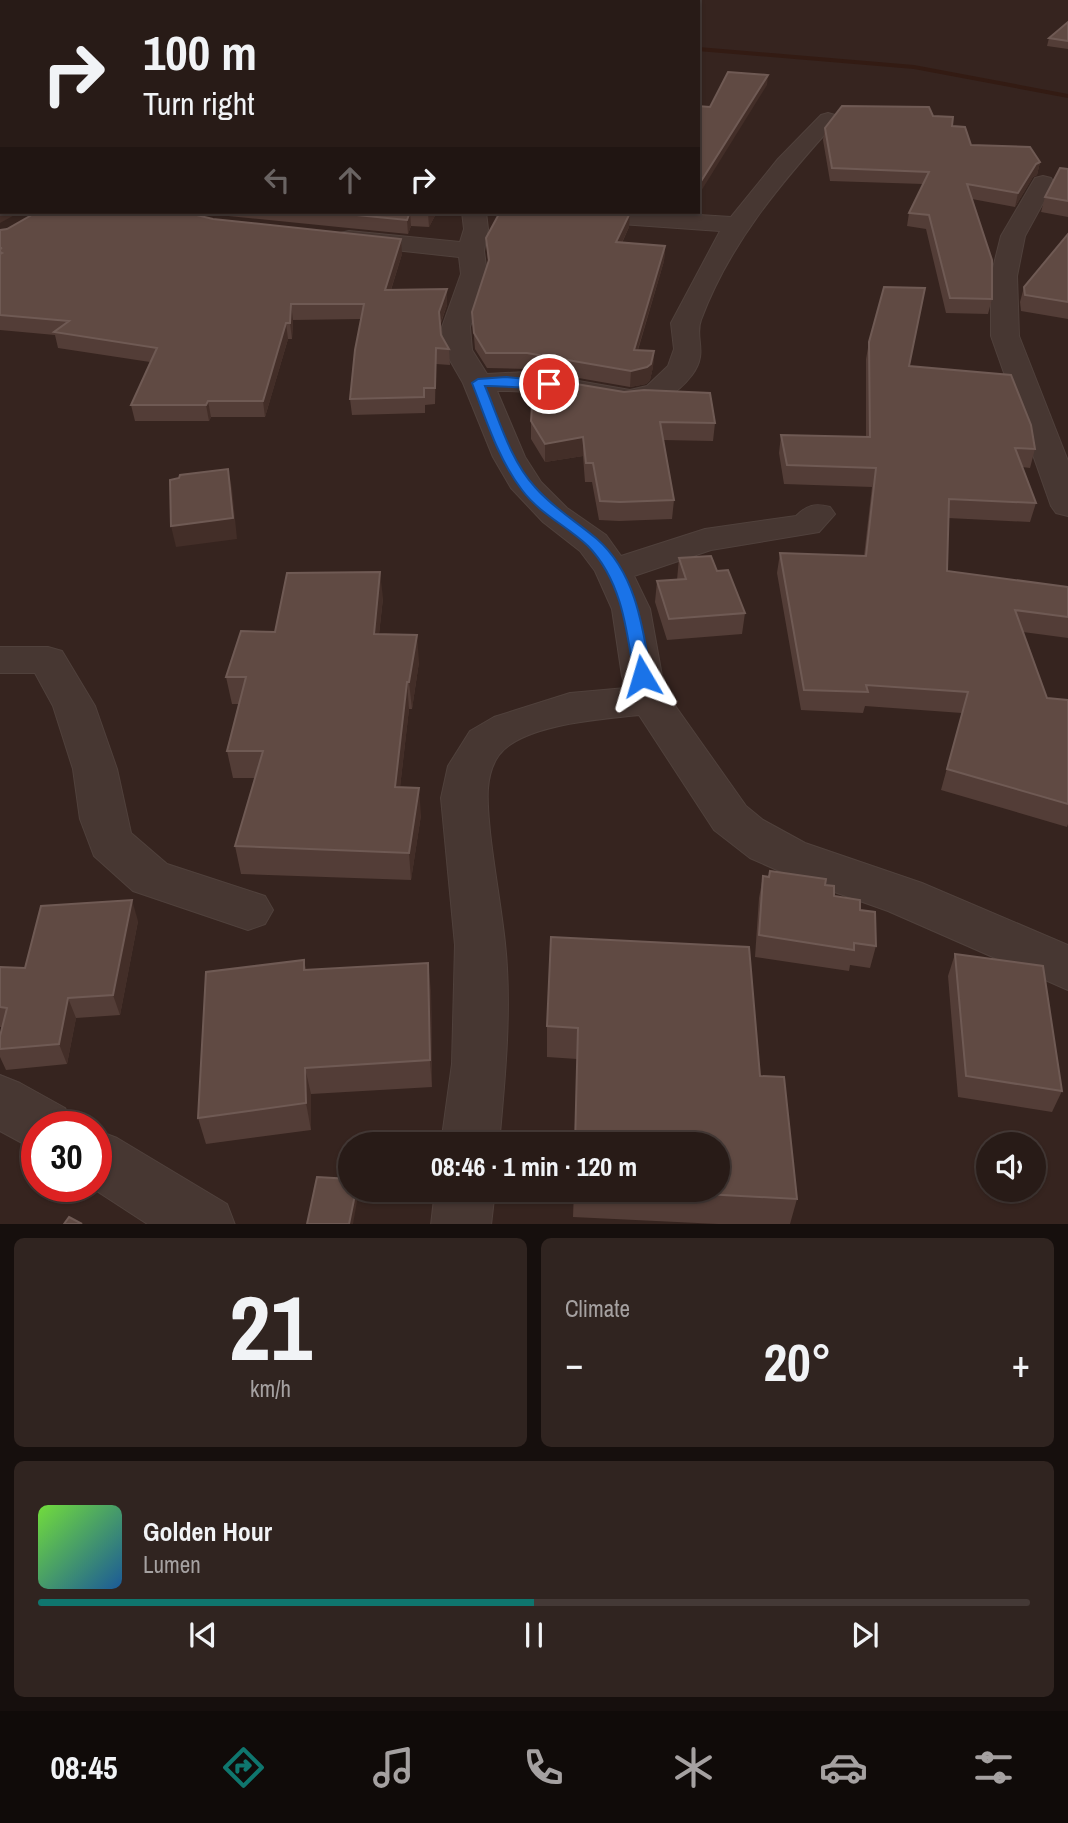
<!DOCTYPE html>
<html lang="en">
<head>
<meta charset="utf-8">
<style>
	:root { --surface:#281b17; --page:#302420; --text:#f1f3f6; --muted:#a5a1a1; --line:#443936; --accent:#0f766e }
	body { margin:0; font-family:"Archivo Narrow",sans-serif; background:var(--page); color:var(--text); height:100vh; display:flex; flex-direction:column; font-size:26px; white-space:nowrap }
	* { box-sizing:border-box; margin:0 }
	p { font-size:23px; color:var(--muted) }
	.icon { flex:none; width:38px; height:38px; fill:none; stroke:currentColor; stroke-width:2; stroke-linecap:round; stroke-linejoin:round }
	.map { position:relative; height:1224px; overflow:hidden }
	.sheet { display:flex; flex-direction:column; gap:14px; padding:14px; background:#160f0d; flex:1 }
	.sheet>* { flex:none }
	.banner { position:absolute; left:0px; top:0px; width:700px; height:214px; box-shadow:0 2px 5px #0004,0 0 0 2px var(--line); background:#281b17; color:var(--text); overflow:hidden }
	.buttons { position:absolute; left:976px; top:1132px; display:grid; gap:14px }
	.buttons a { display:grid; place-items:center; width:70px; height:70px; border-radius:50%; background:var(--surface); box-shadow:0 2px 5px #0004,0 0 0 2px var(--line); font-size:35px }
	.speed { position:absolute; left:21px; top:1111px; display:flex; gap:14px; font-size:35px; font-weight:700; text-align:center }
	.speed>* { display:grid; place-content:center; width:91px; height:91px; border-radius:50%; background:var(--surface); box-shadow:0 2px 5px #0004,0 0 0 2px var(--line); line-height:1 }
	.speed .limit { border:10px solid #d22; background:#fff; color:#111 }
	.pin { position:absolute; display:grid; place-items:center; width:60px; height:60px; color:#fff; margin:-30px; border:4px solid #fff; border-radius:50%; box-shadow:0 2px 7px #0007 }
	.me { position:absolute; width:77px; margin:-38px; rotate:353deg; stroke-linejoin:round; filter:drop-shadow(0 0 5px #0008) }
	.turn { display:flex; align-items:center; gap:24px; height:147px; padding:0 28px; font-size:32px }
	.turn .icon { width:91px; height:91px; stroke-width:2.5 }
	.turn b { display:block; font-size:49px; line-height:60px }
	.lanes { display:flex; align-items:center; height:66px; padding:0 28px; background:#0003; justify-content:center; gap:35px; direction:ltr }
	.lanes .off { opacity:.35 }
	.big { font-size:52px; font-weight:800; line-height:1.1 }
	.sheet .widget { flex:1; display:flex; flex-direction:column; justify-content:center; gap:10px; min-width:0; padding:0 24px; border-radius:10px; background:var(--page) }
	.sheet .dial { align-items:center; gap:0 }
	.dial b { font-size:91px; line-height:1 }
	.song { display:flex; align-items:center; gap:21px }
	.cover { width:84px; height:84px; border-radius:10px; background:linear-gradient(135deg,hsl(100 70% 55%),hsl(210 70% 35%)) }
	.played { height:7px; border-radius:4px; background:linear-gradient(90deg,var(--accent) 50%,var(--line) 50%) }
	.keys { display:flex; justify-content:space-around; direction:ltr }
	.heat { display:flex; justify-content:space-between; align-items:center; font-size:38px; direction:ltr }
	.sheet .tiles { flex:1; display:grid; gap:14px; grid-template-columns:1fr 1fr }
	.widget:last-child { grid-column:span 2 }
	.trip { position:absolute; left:338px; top:1132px; width:392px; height:70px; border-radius:35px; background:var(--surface); box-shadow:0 2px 5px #0004,0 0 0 2px var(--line); font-weight:800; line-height:70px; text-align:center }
	.tabs { display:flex; height:112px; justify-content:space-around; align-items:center; background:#100b09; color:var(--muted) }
	.tabs .icon { width:49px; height:49px }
	.tabs .selected { color:var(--accent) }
	.tabs b { font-size:32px; color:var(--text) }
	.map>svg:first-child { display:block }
</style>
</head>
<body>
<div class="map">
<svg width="1068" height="1225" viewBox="0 0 1068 1225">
	<rect width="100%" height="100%" fill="#36241f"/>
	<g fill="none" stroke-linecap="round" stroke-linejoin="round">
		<path fill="#331b13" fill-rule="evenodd" d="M698 47 914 65 1068 94V98L914 69 698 51Z"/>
		<g stroke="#50413c" stroke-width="2">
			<g id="minor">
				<path d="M828 113 835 115 838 119 835 123C781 183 729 244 701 320 694 338 709 352 692 375 676 396 659 403 634 407 621 410 604 404 592 401 559 396 529 390 497 391L525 457 541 482 567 508 606 535 621 556 705 529 796 516C807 505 815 503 830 507L835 514 819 532 711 550 634 576 650 609 662 676 676 707 746 806 763 820 805 843 922 883 1068 945V990L888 911 795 878 750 858 714 830 639 715C603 719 522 724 499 755 483 777 488 808 490 832 494 869 501 906 505 943 512 1007 505 1080 499 1144H441L452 1064 455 945 441 798 448 766 470 731 494 717 570 693 626 688 622 676 612 609 595 571 580 551 543 522 511 488 493 457 463 383 444 350 442 327 461 274 459 257 349 245 340 243 337 238 340 233 349 231 460 242 464 229 462 212H486L488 229 484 251 487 274 470 327 472 350 487 374 527 372 630 390 647 386 668 366 674 349 671 323 720 231 550 219 542 217 538 212H651L731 217 778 159 821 115Z"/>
				<path d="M1043 176 1051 178 1054 183 1025 236 1017 276 1019 336 1068 461V516L1056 513 1051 506 991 336V276L1001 236 1035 178Z"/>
				<rect x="0" y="184" width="2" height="14"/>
				<path d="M0 647H48L62 651 95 706 117 769 131 833 167 864 265 896 273 910 265 924 248 930 133 891 94 856 80 819 73 769 53 706 35 673H0Z"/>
				<path d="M0 1075 20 1083 65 1108 74 1127H37V1151L0 1131Z"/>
				<path d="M96 1130 117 1138 227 1204 235 1225H149L89 1186H96Z"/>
				<path d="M435 1190H495L491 1225H431Z"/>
			</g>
		</g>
		<use href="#minor" fill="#473732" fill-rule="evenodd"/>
	</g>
	<g fill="#533d37">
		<path d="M2 9V149H0V10Z"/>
		<path d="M1068 22V49L1047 46 1049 38Z"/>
		<path d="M933 116 952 126 971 145 1040 162 1037 175 1033 177 1015 207 972 199 992 299 988 314 946 313 926 229 907 226 909 213 923 184 830 181 823 140 825 128Z"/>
		<path d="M1068 169V217L1041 212 1045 197Z"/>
		<path d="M216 212H437L429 227 411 226 408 234 218 215Z"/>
		<path d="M192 214 213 219 402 254 391 290 447 289V305L440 326 441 335 449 349 450 365 436 364 435 404 425 405V413L352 415 350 399 361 319 293 320 292 339H288L265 417H211L209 421H135L131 405 150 362 58 348 55 335 0 330V230L7 229Z"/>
		<path d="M629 227 622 243 665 246 664 261 638 350 654 351 653 367 650 380 646 384 630 387 527 369 487 368 475 349 472 312 488 263 486 238Z"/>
		<path d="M1068 234V319L1021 311 1020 302 1024 287Z"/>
		<path d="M869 342 1035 449 1030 468 1022 467 1036 503 1030 522 948 518 947 571 1068 587V638L1023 632 1047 698 1068 700V824L1067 827 941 790 962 713 865 706 863 713 801 710 777 573 780 553 864 556 872 487 784 484 779 453 781 435 866 437V359Z"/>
		<path d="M624 392 715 423 713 441 663 440 674 500 672 519 619 521 599 520 592 482H585L583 456 545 462 531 439V421Z"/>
		<path d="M679 558 717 571 745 613 742 634 667 640 655 602 657 581 677 580Z"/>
		<path d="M383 598 379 634 419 662 412 709H409L400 787 421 815 411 880 241 874 235 846 255 778H233L227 751 239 704H232L226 677 275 632Z"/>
		<path d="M763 876 825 885 834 896 860 910 876 946 870 968 850 965 849 971 755 957 759 898Z"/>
		<path d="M138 921 120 1015 76 1018 67 1064 6 1070 0 1057V1036L2 1027H0V967L25 968Z"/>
		<path d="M551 937 760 1076 797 1199 790 1224H718L573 1217 574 1190H718L577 1059 547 1057V1026Z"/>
		<path d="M955 954 1062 1091 1052 1112 958 1097 948 976Z"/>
		<path d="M304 960 306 970 431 990 432 1087 311 1094V1130L206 1144 198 1118Z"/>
	</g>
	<g fill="#432e28">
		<path d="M170 0H180L179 2H168Z"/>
		<path d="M768 75 767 85 698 196V186Z"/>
		<path d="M1040 162 1037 175 1033 177 1015 207 1018 193 1036 164Z"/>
		<path d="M2 206V212H20L0 223V207Z"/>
		<path d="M410 212 411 226 408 234 407 220Z"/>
		<path d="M429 212H437L429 227 428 213Z"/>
		<path d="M630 213 629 227 615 257 616 242Z"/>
		<path d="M401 239 402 254 386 305 385 290Z"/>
		<path d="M665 246 664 261 633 365 634 350Z"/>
		<path d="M447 289V305L439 327V312Z"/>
		<path d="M291 304 293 320 292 339 290 323Z"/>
		<path d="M286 323 288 339 265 417 263 401Z"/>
		<path d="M654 351 653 367 650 380 646 384 630 387 631 371Z"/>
		<path d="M208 401 211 417 209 421 206 405Z"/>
		<path d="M583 437V456L545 462V444Z"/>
		<path d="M228 469 232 488 237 539 176 547 171 526Z"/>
		<path d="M380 572 383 598 376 661 374 634Z"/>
		<path d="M417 635 419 662 412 709 409 682Z"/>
		<path d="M407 682 409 709 397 814 395 787Z"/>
		<path d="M419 788 421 815 411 880 409 853Z"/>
		<path d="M132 900 138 921 120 1015 113 995Z"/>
		<path d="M428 963 431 990 432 1087 430 1060Z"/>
		<path d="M68 998 76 1018 67 1064 59 1044Z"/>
		<path d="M305 1068 311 1094V1130L306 1103Z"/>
		<path d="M356 1190H359L353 1224H349Z"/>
	</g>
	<g fill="#604a43" stroke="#6f5a54" stroke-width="2">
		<path d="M2 0H170L168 2H2Z"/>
		<path d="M2 9V137L0 136V10Z"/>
		<path d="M1068 22V41L1049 38Z"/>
		<path d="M728 72 768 75 698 186V106L710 107Z"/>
		<path d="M842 106 929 107 933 116 953 117 952 126 965 127 971 145 1030 147 1040 162 1036 164 1018 193 967 184 992 260V299L950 298 929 215 909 213 929 172 832 168 825 128Z"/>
		<path d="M1060 168 1068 169V201L1045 197Z"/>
		<path d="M0 194H2V206L0 207Z"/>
		<path d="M37 212H191L192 214 213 219 401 239 385 290 447 289 439 312 441 335 449 349 436 348 435 388H424V397L350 399 355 350 364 304H291L290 323H286L263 401H208L206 405H131L157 348 54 332 69 321 0 315V254L2 253 0 252V249L2 248H0V230L7 229Z"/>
		<path d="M326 212H429L428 213 410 212 407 220Z"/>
		<path d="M500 212H611L630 213 616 242 665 246 634 350 654 351 651 364 647 367 631 371 527 353H486L474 333 472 312 489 260 486 238Z"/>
		<path d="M1068 234V302L1025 295 1024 287Z"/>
		<path d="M884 287 925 288 909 366 1011 375 1031 425 1035 449 1015 448 1036 503 949 499 947 571 1068 587V617L1015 610 1047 698 1068 700V804L947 769 968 692 866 685 868 692 804 690 780 553 866 556 876 468 787 465 781 435 870 437 869 342Z"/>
		<path d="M534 377 624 392 644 390 710 393 715 423 660 422 674 500 620 502 600 501 593 463H586L583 437 545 444 531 421Z"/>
		<path d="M228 469 233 518 171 526 170 480 179 478 180 475Z"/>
		<path d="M711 556 717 571 728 570 745 613 669 619 657 581 686 579 679 558Z"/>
		<path d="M380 572 374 634 417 635 409 682H407L395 787 419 788 409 853 235 846 263 751H227L246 677H226L241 631 275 632 287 573Z"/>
		<path d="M770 871 826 879 825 885 834 886V896L860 900V910L875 912 876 946 854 943V950L759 935 763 876 769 877Z"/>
		<path d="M132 900 113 995 68 998 59 1044 0 1049V1036L7 1008 0 1007V967L25 968 41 906Z"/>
		<path d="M551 937 749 947 760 1076 784 1077 797 1199 630 1190H718V1144H575L578 1028 547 1026Z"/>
		<path d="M955 954 1043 966 1062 1091 966 1076Z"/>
		<path d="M304 960V970L428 963 430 1060 305 1068 306 1103 198 1118 206 972Z"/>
		<path d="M317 1177 350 1179V1190H356L349 1224H307Z"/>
		<path d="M69 1217 82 1224H64Z"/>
	</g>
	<path fill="#1a73e8" stroke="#114b97" stroke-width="2" d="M506 377 549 381 556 384C546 392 501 385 485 386 499 419 510 460 535 487 553 508 576 521 597 539 636 573 643 628 651 676L648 680H636L634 676C627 631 622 581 588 546 567 526 540 514 522 490 498 459 486 419 472 383L478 379Z"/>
</svg>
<div class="buttons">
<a><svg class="icon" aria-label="sound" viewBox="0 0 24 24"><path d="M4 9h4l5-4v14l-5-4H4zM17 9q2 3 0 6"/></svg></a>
</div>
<div class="speed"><div class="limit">30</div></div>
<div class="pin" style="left:549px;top:384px;background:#d93025"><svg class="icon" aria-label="arrive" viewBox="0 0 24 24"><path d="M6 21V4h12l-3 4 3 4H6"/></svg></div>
<svg class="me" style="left:642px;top:676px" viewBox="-20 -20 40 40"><path d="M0-17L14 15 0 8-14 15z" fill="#1a73e8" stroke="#fff" stroke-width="4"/></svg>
<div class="trip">08:46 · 1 min · 120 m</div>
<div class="banner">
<div class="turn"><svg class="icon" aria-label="right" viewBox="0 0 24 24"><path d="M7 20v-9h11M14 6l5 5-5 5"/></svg><div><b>100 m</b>Turn right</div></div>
<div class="lanes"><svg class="icon off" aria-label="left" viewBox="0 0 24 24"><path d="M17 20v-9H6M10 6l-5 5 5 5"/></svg><svg class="icon off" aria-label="ahead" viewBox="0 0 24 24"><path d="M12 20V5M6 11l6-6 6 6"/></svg><svg class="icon" aria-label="right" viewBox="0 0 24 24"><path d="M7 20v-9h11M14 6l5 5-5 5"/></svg></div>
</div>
</div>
<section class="sheet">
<div class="tiles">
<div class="widget dial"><b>21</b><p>km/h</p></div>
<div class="widget"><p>Climate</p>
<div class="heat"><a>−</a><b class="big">20°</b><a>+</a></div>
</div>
<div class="widget">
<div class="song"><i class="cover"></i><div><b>Golden Hour</b><p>Lumen</p></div></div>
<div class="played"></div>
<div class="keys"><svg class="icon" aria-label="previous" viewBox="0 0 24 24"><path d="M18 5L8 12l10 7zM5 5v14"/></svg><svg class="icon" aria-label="pause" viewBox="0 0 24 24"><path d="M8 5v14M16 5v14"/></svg><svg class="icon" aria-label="next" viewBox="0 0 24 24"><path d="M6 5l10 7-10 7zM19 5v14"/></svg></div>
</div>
</div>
</section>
<nav class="tabs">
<b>08:45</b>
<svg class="icon selected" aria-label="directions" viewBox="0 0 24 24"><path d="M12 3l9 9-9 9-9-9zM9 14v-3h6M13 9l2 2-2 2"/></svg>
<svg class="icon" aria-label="music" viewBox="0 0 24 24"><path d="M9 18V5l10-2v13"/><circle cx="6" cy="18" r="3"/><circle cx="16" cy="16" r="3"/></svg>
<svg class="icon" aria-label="phone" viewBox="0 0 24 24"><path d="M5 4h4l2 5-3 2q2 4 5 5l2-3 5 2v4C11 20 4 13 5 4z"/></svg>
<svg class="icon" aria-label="climate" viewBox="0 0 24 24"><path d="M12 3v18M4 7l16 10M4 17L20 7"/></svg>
<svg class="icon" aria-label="car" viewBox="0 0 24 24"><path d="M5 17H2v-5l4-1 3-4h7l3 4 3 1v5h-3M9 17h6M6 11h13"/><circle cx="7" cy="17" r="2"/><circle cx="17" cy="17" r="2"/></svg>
<svg class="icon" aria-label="filters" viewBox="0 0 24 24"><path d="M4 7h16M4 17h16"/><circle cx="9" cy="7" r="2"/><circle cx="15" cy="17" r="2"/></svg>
</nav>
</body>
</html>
